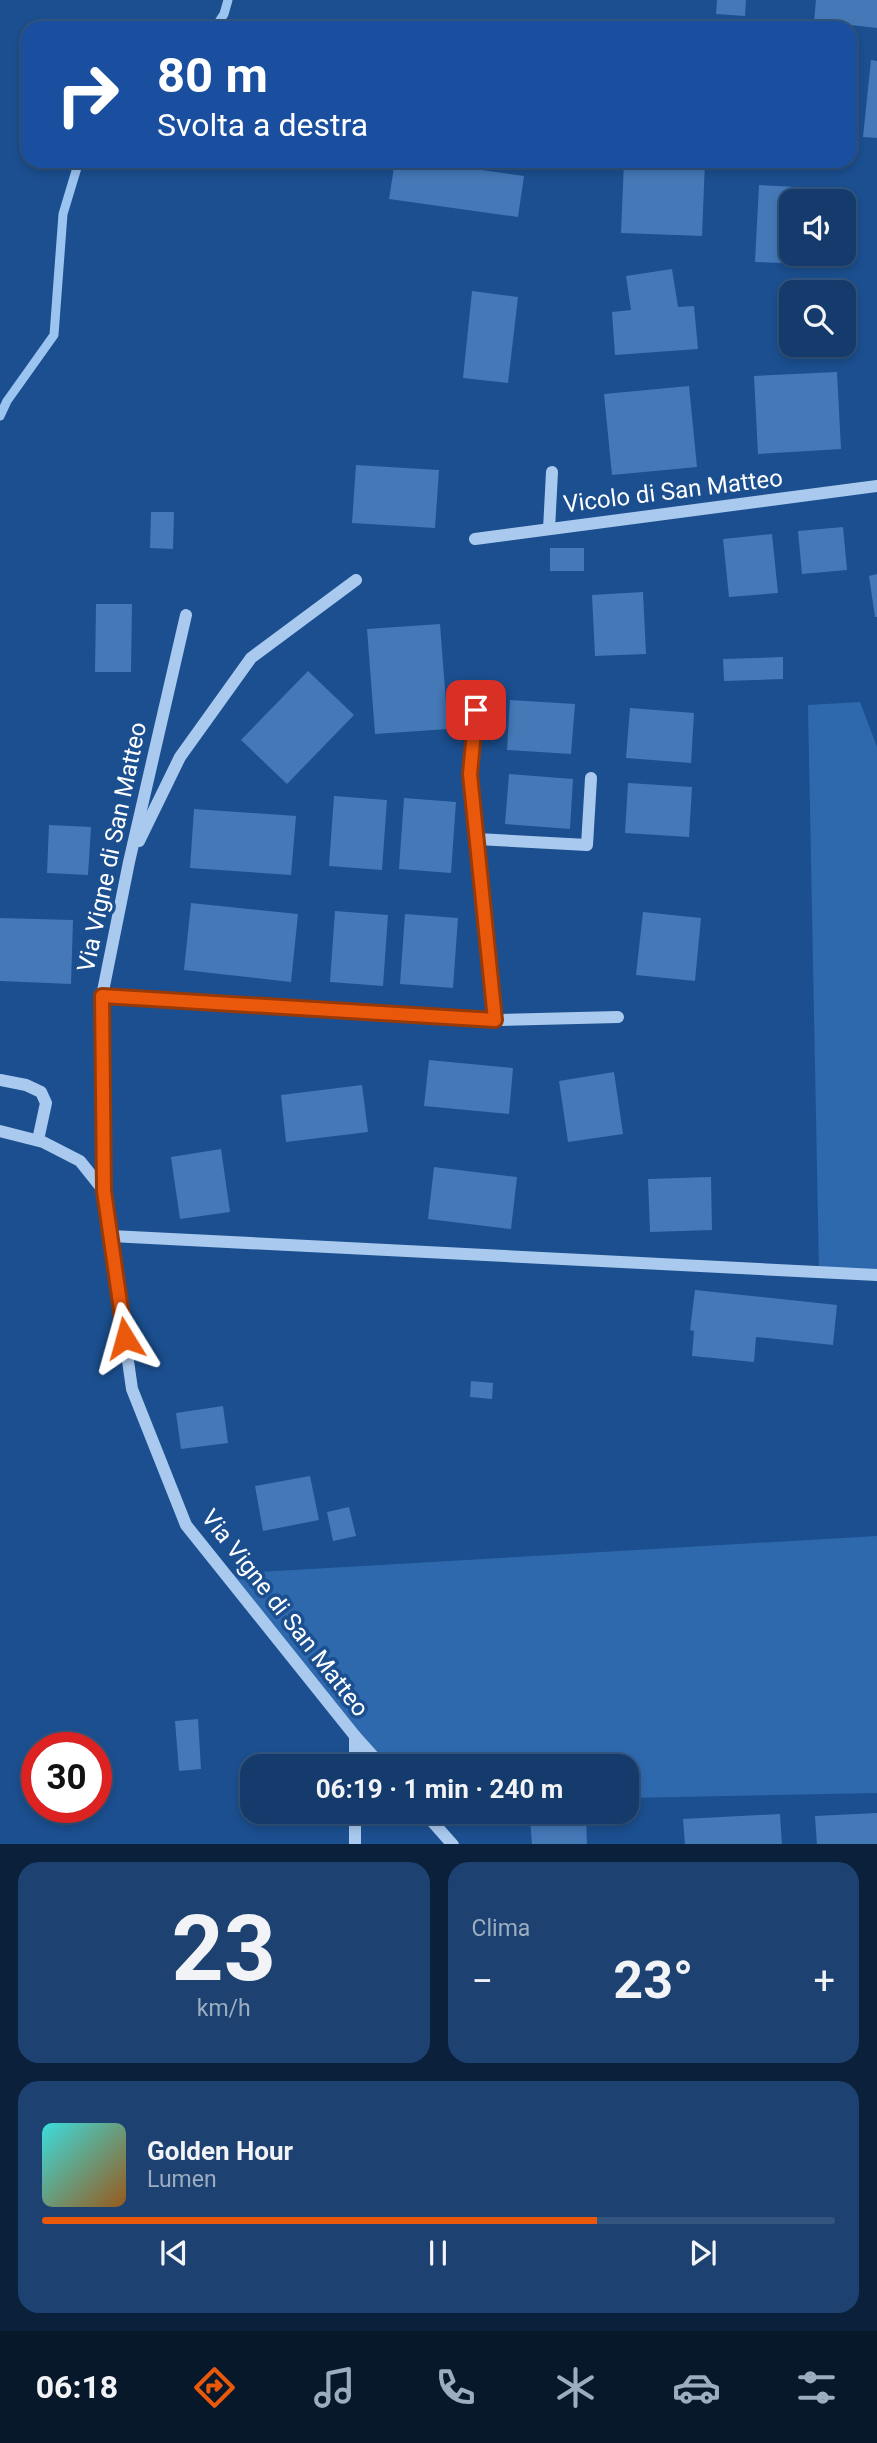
<!DOCTYPE html>
<html lang="it">
<head>
<meta charset="utf-8">
<style>
	:root { --surface:#143b6b; --page:#1d4271; --text:#f1f3f6; --muted:#9dadc1; --line:#33557e; --accent:#ea580c }
	body { margin:0; font-family:Roboto,sans-serif; background:var(--page); color:var(--text); height:100vh; display:flex; flex-direction:column; font-size:26px; white-space:nowrap }
	* { box-sizing:border-box; margin:0 }
	p { font-size:23px; color:var(--muted) }
	.icon { flex:none; width:38px; height:38px; fill:none; stroke:currentColor; stroke-width:2; stroke-linecap:round; stroke-linejoin:round }
	.map { position:relative; height:1844px; overflow:hidden }
	.side { display:flex; flex-direction:column; gap:18px; padding:18px; background:#0b203b; flex:1 }
	.side>* { flex:none }
	.banner { position:absolute; left:21px; top:21px; width:836px; height:147px; border-radius:21px; box-shadow:0 4px 10px #0003,0 0 0 2px var(--line); background:#1a4fa0; color:#fff; overflow:hidden }
	.controls { position:absolute; left:779px; top:189px; display:grid; gap:14px }
	.controls a { display:grid; place-items:center; width:77px; height:77px; border-radius:14px; background:var(--surface); box-shadow:0 4px 10px #0003,0 0 0 2px var(--line); font-size:35px }
	.speed { position:absolute; left:21px; top:1732px; display:flex; gap:14px; font-size:35px; font-weight:700; text-align:center }
	.speed>* { display:grid; place-content:center; width:91px; height:91px; border-radius:50%; background:var(--surface); box-shadow:0 4px 10px #0003,0 0 0 2px var(--line); line-height:1 }
	.speed .limit { border:10px solid #d22; background:#fff; color:#111 }
	.pin { position:absolute; display:grid; place-items:center; width:60px; height:60px; color:#fff; margin:-30px; border-radius:14px; box-shadow:0 4px 10px #0006 }
	.me { position:absolute; width:77px; margin:-38px; rotate:352deg; stroke-linejoin:round; filter:drop-shadow(0 0 5px #0008) }
	.turn { display:flex; align-items:center; gap:24px; height:147px; padding:0 21px; font-size:32px }
	.turn .icon { width:91px; height:91px; stroke-width:2.5 }
	.turn b { display:block; font-size:49px; line-height:60px }
	.big { font-size:52px; font-weight:700; line-height:1.1 }
	.side .card { flex:1; display:flex; flex-direction:column; justify-content:center; gap:10px; min-width:0; padding:0 24px; border-radius:21px; background:var(--page) }
	.side .dial { align-items:center; gap:0 }
	.dial b { font-size:91px; line-height:1 }
	.song { display:flex; align-items:center; gap:21px }
	.cover { width:84px; height:84px; border-radius:10px; background:linear-gradient(135deg,hsl(180 70% 55%),hsl(30 70% 35%)) }
	.played { height:7px; border-radius:4px; background:linear-gradient(90deg,var(--accent) 70%,var(--line) 70%) }
	.keys { display:flex; justify-content:space-around; direction:ltr }
	.heat { display:flex; justify-content:space-between; align-items:center; font-size:38px; direction:ltr }
	.side .tiles { flex:1; display:grid; gap:18px; grid-template-columns:1fr 1fr }
	.card:last-child { grid-column:span 2 }
	.trip { position:absolute; left:240px; top:1754px; width:399px; height:70px; border-radius:21px; background:var(--surface); box-shadow:0 4px 10px #0003,0 0 0 2px var(--line); font-weight:700; line-height:70px; text-align:center }
	.tab-bar { display:flex; height:112px; justify-content:space-around; align-items:center; background:#08182b; color:var(--muted) }
	.tab-bar .icon { width:49px; height:49px }
	.tab-bar .active { color:var(--accent) }
	.tab-bar b { font-size:32px; color:var(--text) }
	.map>svg:first-child { display:block }
</style>
</head>
<body>
<div class="map">
<svg width="877" height="1845" viewBox="0 0 877 1845">
	<rect width="100%" height="100%" fill="#1b4f8f"/>
	<g fill="#2e69ad">
		<path d="M860 702 877 747V1275L819 1272 808 705Z"/>
		<path d="M877 1536V1793L627 1798 626 1766H382L225 1574Z"/>
	</g>
	<g fill="none" stroke-linecap="round" stroke-linejoin="round">
		<g stroke="#9cc4f0" stroke-width="9">
			<path d="M215 28 224 14 228 0"/>
			<path d="M0 416 7 401 54 335 63 214 79 161"/>
		</g>
	</g>
	<g fill="#4478b7">
		<path d="M717 0H746L745 16 716 14Z"/>
		<path d="M816 0H877V28L814 21Z"/>
		<path d="M871 60 877 61V138L863 137Z"/>
		<path d="M395 161H418L524 176 518 217 389 199Z"/>
		<path d="M624 161H705L702 236 621 233Z"/>
		<path d="M759 185 836 189 835 201H791V254H832V265L755 262Z"/>
		<path d="M672 269 678 307 694 306 698 349 615 355 612 312 631 310 626 276Z"/>
		<path d="M472 291 518 297 508 383 463 378Z"/>
		<path d="M837 372 841 449 758 454 754 376Z"/>
		<path d="M689 386 697 467 612 475 604 394Z"/>
		<path d="M356 465 439 470 435 528 352 523Z"/>
		<path d="M151 512H174L173 549 150 548Z"/>
		<path d="M843 527 847 570 802 574 798 531Z"/>
		<path d="M772 534 778 593 729 597 723 539Z"/>
		<rect x="550" y="548" width="34" height="23"/>
		<path d="M877 574V617H875L869 576Z"/>
		<path d="M643 592 646 654 595 656 592 595Z"/>
		<path d="M96 604H132L131 672H95Z"/>
		<path d="M440 624 448 729 375 734 367 629Z"/>
		<path d="M783 657V679L724 681 723 659Z"/>
		<path d="M308 671 354 715 287 784 241 740Z"/>
		<path d="M510 700 575 704 571 754 507 750Z"/>
		<path d="M630 708 694 713 691 763 626 758Z"/>
		<path d="M509 774 573 779 570 829 505 824Z"/>
		<path d="M628 783 692 787 689 837 625 833Z"/>
		<path d="M334 796 387 800 382 870 329 866Z"/>
		<path d="M404 798 456 802 451 873 399 869Z"/>
		<path d="M194 809 296 816 291 875 190 868Z"/>
		<path d="M49 825 91 827 88 875 47 873Z"/>
		<path d="M191 903 298 914 291 982 184 970Z"/>
		<path d="M335 911 388 915 383 986 330 982Z"/>
		<path d="M643 912 701 918 695 981 636 975Z"/>
		<path d="M405 914 458 918 453 988 400 984Z"/>
		<path d="M0 918 73 920 71 984 0 981Z"/>
		<path d="M429 1060 513 1068 509 1114 424 1106Z"/>
		<path d="M614 1072 623 1134 568 1142 559 1081Z"/>
		<path d="M362 1085 368 1132 286 1142 281 1095Z"/>
		<path d="M221 1149 230 1212 180 1219 171 1157Z"/>
		<path d="M434 1167 517 1177 511 1229 428 1219Z"/>
		<path d="M711 1177 712 1230 650 1232 648 1179Z"/>
		<path d="M695 1290 837 1305 833 1345 756 1337 754 1362 692 1356 694 1331 690 1330Z"/>
		<path d="M471 1381 493 1383 492 1399 470 1397Z"/>
		<path d="M223 1406 228 1443 181 1449 176 1413Z"/>
		<path d="M310 1476 319 1520 263 1531 255 1486Z"/>
		<path d="M349 1507 356 1536 333 1541 327 1512Z"/>
		<path d="M198 1719 201 1769 179 1771 175 1721Z"/>
		<path d="M877 1813V1845H817L815 1816Z"/>
		<path d="M586 1814 587 1845H532L530 1817Z"/>
		<path d="M780 1814 782 1845H685L683 1819Z"/>
	</g>
	<g fill="none" stroke-linecap="round" stroke-linejoin="round">
		<g stroke="#a9c9ee" stroke-width="12">
			<path d="M549 529 552 472"/>
			<path d="M475 539 877 486"/>
			<path d="M186 615 129 862 102 996 104 1191 132 1389 186 1525 355 1736 382 1766"/>
			<path d="M477 839 587 845 591 778"/>
			<path d="M139 841 180 757 251 658 356 580"/>
			<path d="M102 996 495 1020 470 774 477 688"/>
			<path d="M495 1020 618 1017"/>
			<path d="M0 1080 26 1085 41 1092 46 1103 38 1140"/>
			<path d="M0 1131 43 1142 80 1161 104 1191"/>
			<path d="M111 1236 877 1275"/>
			<path d="M355 1766V1736"/>
			<path d="M423 1811 453 1845"/>
			<path d="M355 1845V1811"/>
		</g>
	</g>
	<g fill="none" stroke-linecap="round" stroke-linejoin="round">
		<g stroke="#983908" stroke-width="18">
			<path id="route" d="M125 1338 104 1191 102 996 495 1020 470 774 476 710"/>
		</g>
		<use href="#route" stroke="#ea580c" stroke-width="12"/>
	</g>
	<g text-anchor="middle" stroke-width="7" stroke-linejoin="round" paint-order="stroke">
		<g font-size="24" fill="#fff" stroke="#1b4f8f">
			<text transform="translate(673 491) rotate(-7)" y="8">Vicolo di San Matteo</text>
			<text transform="translate(112 847) rotate(-78)" y="8">Via Vigne di San Matteo</text>
			<text transform="translate(285 1613) rotate(52)" y="8">Via Vigne di San Matteo</text>
		</g>
	</g>
</svg>
<div class="controls">
<a><svg class="icon" aria-label="sound" viewBox="0 0 24 24"><path d="M4 9h4l5-4v14l-5-4H4zM17 9q2 3 0 6"/></svg></a>
<a><svg class="icon" aria-label="search" viewBox="0 0 24 24"><circle cx="10" cy="10" r="6"/><path d="M15 15l6 6"/></svg></a>
</div>
<div class="speed"><div class="limit">30</div></div>
<div class="pin" style="left:476px;top:710px;background:#d93025"><svg class="icon" aria-label="arrive" viewBox="0 0 24 24"><path d="M6 21V4h12l-3 4 3 4H6"/></svg></div>
<svg class="me" style="left:125px;top:1338px" viewBox="-20 -20 40 40"><path d="M0-17L14 15 0 8-14 15z" fill="#ea580c" stroke="#fff" stroke-width="4"/></svg>
<div class="trip">06:19 · 1 min · 240 m</div>
<div class="banner">
<div class="turn"><svg class="icon" aria-label="right" viewBox="0 0 24 24"><path d="M7 20v-9h11M14 6l5 5-5 5"/></svg><div><b>80 m</b>Svolta a destra</div></div>
</div>
</div>
<section class="side">
<div class="tiles">
<div class="card dial"><b>23</b><p>km/h</p></div>
<div class="card"><p>Clima</p>
<div class="heat"><a>−</a><b class="big">23°</b><a>+</a></div>
</div>
<div class="card">
<div class="song"><i class="cover"></i><div><b>Golden Hour</b><p>Lumen</p></div></div>
<div class="played"></div>
<div class="keys"><svg class="icon" aria-label="previous" viewBox="0 0 24 24"><path d="M18 5L8 12l10 7zM5 5v14"/></svg><svg class="icon" aria-label="pause" viewBox="0 0 24 24"><path d="M8 5v14M16 5v14"/></svg><svg class="icon" aria-label="next" viewBox="0 0 24 24"><path d="M6 5l10 7-10 7zM19 5v14"/></svg></div>
</div>
</div>
</section>
<nav class="tab-bar">
<b>06:18</b>
<svg class="icon active" aria-label="directions" viewBox="0 0 24 24"><path d="M12 3l9 9-9 9-9-9zM9 14v-3h6M13 9l2 2-2 2"/></svg>
<svg class="icon" aria-label="music" viewBox="0 0 24 24"><path d="M9 18V5l10-2v13"/><circle cx="6" cy="18" r="3"/><circle cx="16" cy="16" r="3"/></svg>
<svg class="icon" aria-label="phone" viewBox="0 0 24 24"><path d="M5 4h4l2 5-3 2q2 4 5 5l2-3 5 2v4C11 20 4 13 5 4z"/></svg>
<svg class="icon" aria-label="climate" viewBox="0 0 24 24"><path d="M12 3v18M4 7l16 10M4 17L20 7"/></svg>
<svg class="icon" aria-label="car" viewBox="0 0 24 24"><path d="M5 17H2v-5l4-1 3-4h7l3 4 3 1v5h-3M9 17h6M6 11h13"/><circle cx="7" cy="17" r="2"/><circle cx="17" cy="17" r="2"/></svg>
<svg class="icon" aria-label="filters" viewBox="0 0 24 24"><path d="M4 7h16M4 17h16"/><circle cx="9" cy="7" r="2"/><circle cx="15" cy="17" r="2"/></svg>
</nav>
</body>
</html>
